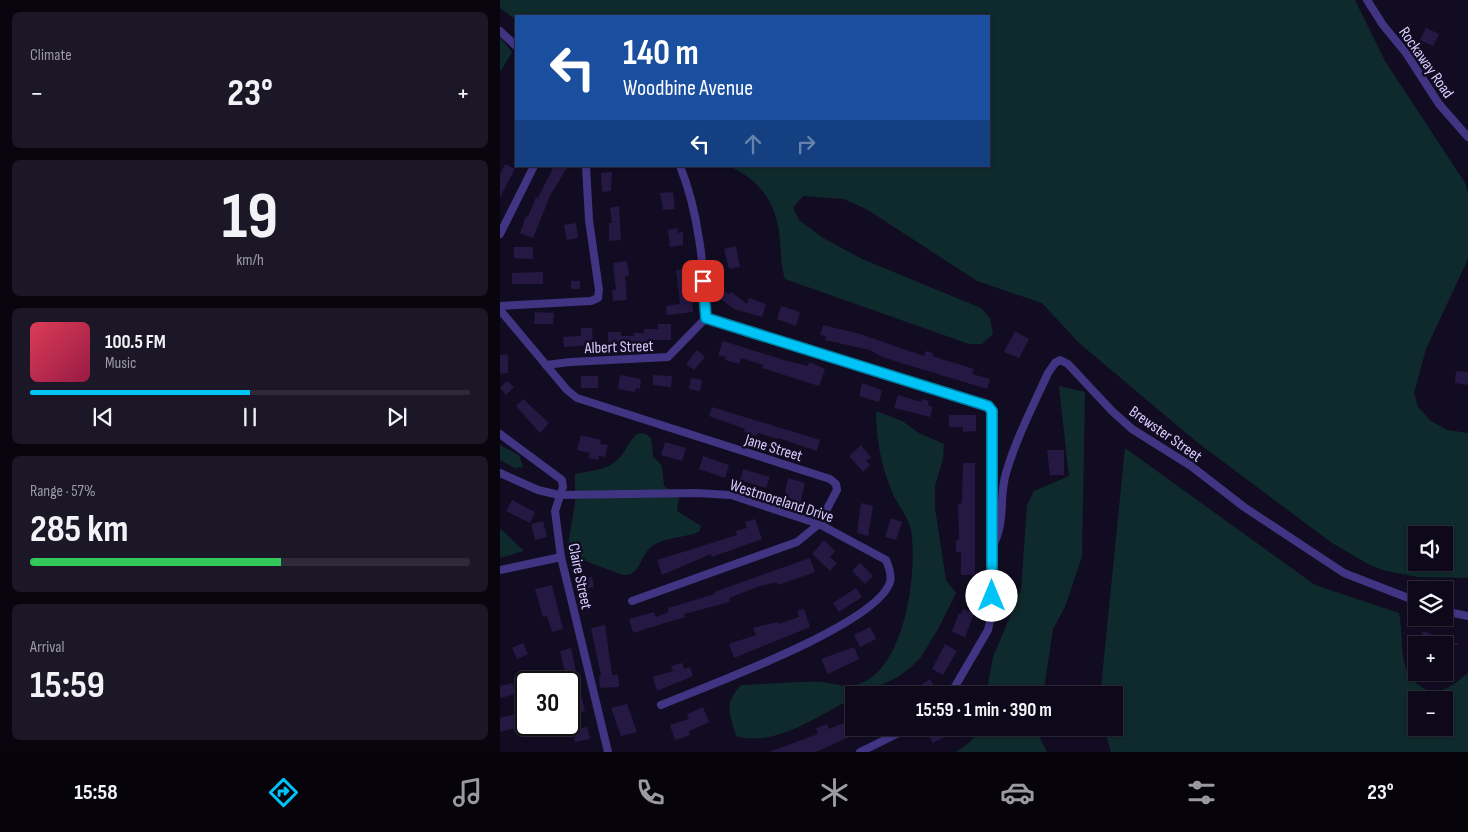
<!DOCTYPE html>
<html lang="en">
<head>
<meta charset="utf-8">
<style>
	:root { --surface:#0e091a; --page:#1c1727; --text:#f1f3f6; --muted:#9b9aa2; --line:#2e2a39; --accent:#00c4f8 }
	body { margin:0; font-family:"Sofia Sans Condensed",sans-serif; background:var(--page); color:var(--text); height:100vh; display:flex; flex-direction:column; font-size:19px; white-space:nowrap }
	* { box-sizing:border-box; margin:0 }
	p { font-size:16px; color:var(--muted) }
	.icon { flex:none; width:28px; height:28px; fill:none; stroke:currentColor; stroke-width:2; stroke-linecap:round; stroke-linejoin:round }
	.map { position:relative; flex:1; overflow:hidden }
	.details { display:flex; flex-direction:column; gap:12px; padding:12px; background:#08050e; width:500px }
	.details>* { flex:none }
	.banner { position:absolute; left:15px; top:15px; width:475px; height:152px; border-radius:0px; box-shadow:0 1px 4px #0004,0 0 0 1px var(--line); background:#1a4fa0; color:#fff; overflow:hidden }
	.tools { position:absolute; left:908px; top:526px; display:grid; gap:10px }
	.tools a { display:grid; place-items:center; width:45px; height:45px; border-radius:0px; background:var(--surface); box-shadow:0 1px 4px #0004,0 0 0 1px var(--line); font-size:25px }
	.speed { position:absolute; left:15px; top:671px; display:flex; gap:10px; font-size:25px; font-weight:700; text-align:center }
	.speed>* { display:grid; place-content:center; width:65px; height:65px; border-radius:50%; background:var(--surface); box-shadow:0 1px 4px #0004,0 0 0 1px var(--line); line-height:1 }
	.speed .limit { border:2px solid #111; border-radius:8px; background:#fff; color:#111 }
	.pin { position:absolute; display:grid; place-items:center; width:42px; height:42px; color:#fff; margin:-21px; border-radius:10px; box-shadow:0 2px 8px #0006 }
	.me { position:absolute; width:55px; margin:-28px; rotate:0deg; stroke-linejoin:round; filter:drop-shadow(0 0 4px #0008) }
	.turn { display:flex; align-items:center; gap:18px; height:105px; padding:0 25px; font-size:22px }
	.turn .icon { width:65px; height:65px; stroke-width:2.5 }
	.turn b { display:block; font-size:35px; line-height:42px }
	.lanes { display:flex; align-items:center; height:48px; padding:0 25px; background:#0003; justify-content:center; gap:25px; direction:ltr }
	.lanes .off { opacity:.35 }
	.big { font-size:38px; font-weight:700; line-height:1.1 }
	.details .card { flex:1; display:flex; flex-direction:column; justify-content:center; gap:8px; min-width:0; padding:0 18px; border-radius:8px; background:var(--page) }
	.details .dial { align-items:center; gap:0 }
	.dial b { font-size:65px; line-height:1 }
	.song { display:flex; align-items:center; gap:15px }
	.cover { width:60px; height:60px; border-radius:8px; background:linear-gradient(135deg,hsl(350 70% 55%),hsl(340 70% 35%)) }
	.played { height:5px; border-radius:2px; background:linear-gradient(90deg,var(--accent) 50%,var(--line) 50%) }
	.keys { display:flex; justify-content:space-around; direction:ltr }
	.heat { display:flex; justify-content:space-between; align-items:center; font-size:28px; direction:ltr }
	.charge { height:8px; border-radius:4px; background:linear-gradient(90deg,#34c759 57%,var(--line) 0) }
	.trip { position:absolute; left:345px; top:686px; width:278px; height:50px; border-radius:0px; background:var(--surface); box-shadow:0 1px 4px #0004,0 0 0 1px var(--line); font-weight:700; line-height:50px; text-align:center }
	.tabs { display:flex; height:80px; justify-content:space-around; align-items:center; background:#06040a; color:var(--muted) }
	.tabs .icon { width:35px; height:35px }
	.tabs .current { color:var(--accent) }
	.tabs b { font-size:22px; color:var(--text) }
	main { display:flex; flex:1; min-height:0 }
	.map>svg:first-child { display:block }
</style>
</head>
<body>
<main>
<section class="details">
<div class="card"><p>Climate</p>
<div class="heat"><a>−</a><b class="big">23°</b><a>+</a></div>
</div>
<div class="card dial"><b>19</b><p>km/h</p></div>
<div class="card">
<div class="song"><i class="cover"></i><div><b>100.5 FM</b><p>Music</p></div></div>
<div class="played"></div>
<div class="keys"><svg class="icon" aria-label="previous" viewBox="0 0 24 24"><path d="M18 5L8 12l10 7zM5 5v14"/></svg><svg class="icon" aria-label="pause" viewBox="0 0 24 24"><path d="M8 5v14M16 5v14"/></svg><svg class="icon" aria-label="next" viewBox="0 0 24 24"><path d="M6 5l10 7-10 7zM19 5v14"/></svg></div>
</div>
<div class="card"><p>Range · 57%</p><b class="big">285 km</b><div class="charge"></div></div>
<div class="card"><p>Arrival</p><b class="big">15:59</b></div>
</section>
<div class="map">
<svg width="968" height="752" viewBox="0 0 968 752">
	<rect width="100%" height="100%" fill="#120c22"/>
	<g fill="#0f2a2c" fill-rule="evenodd">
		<path d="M0 0H855L885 61 965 183 968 193V259L926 349 914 393 918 407 931 421 947 430 968 433V578L918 577 886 571 870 565 832 543 698 443 579 343 542 303 477 281 368 210 344 199 303 196 293 208 299 220 323 238 362 259 481 308 490 318 493 334 482 344H469L285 279C281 266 281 254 280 241 278 206 261 179 228 166H489V16H16V20L0 8ZM916 535H944V562H916Z"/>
		<path d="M0 37 12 52 0 72Z"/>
		<path d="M559 386 585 392 582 556 565 607 553 629 545 683 539 695H486L493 657 521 590 527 505 534 491 569 476Z"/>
		<path d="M376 411 402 421 419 433 444 444 443 459 435 486V508L446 580 456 593 438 629 421 657 411 667 398 677 359 695H354V698C319 714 277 748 236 736 230 713 223 705 241 685 268 684 295 681 322 682 333 683 344 688 356 685 405 673 418 572 411 530 408 515 396 504 391 489 381 465 376 438 376 411Z"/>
		<path d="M139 433 146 434 151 438 153 456 162 466 164 486 179 497 177 511 201 526 199 532C184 538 164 537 151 547 139 557 141 576 123 575L72 556 67 551 75 503V474C93 470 109 471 122 455 128 447 130 439 139 433Z"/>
		<path d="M0 445 19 455 23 467 15 468 0 460Z"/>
		<path d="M625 448 815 585 899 613C902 627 901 642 903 656 905 674 921 696 942 690 952 687 960 679 968 673V752H611L604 728H614V695H601L602 677ZM916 700H944V728H916Z"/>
		<path d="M0 530H2L24 551 0 558Z"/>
		<path d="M481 728H535L547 752H456L470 742Z"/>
	</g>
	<g fill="#251843">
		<path d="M926 28 939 34 933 46 920 40Z"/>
		<path d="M5 164 15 169 0 197V174Z"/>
		<path d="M54 166H68L50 196 33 238 20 233 26 216 28 217 36 197 38 198Z"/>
		<path d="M112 172 111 191 102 192 101 173Z"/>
		<path d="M173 192 175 209 163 210 160 193Z"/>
		<path d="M119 206 121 240 109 241V223H112L110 208Z"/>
		<path d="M76 223 78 238 67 240 64 225Z"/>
		<path d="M177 228 178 233 183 232V245L170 247 168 230Z"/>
		<path d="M236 246 240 267 229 269 224 249Z"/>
		<path d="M14 247H33V259L14 258Z"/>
		<path d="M127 261 129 276H125L127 300 113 301 112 290H116L113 263Z"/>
		<path d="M189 269 193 312 167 315 166 306 180 304 176 270Z"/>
		<path d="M43 272V284H12V273Z"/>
		<rect x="71" y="281" width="9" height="8"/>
		<path d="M224 291 229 294 231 292 247 304 249 298 266 304 262 317 234 309 219 298Z"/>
		<path d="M281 306 300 312 296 326 277 319Z"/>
		<path d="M35 312 54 313 53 324H34Z"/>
		<path d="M158 324H171V340H153V344L121 345V348L108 349V332H121V336H134V333H144V329H158Z"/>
		<path d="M323 325 360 334 424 356 426 351 433 353 432 356 474 369 472 374 490 379 487 389 382 357 370 350 325 340 326 336 320 335Z"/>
		<path d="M81 328H92L93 345 64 347 63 337 81 336Z"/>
		<path d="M515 331 529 339 519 358 504 352Z"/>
		<path d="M223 341 284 360 308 366 309 362 325 369 319 386 262 368 264 365 241 358 239 364 225 360 226 357 218 355Z"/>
		<path d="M197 350 205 357 194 370 186 364Z"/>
		<path d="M8 354V373L0 374V355Z"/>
		<path d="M956 371 968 372V385L955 383Z"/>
		<path d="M120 375 141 379 140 389 136 388 135 392 118 389Z"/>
		<path d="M153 375 172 376 171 387 153 385Z"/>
		<rect x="81" y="376" width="17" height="12"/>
		<path d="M191 378 202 380 200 391 189 389Z"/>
		<path d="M7 381 14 387 6 395 0 388Z"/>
		<path d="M362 383 382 390 379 402 359 396Z"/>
		<path d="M398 395 421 402 422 399 429 401 428 405 433 407 430 417 394 408Z"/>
		<path d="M23 399 49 423 40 433 16 406Z"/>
		<path d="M212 407 320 440 317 451 278 438V439L258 433 256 436 244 432 245 429 209 416Z"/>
		<path d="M449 415H476V431L463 432V427H449Z"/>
		<path d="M81 435 101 440 100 444 108 445 105 457 99 456 98 460 88 458 90 453 77 450Z"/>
		<path d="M165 442 186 448 182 461 161 455Z"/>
		<path d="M361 445 371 457 366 461 370 465 363 472 349 456Z"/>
		<path d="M547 450H564V475H550Z"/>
		<path d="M203 456 229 465 225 478 199 469Z"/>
		<path d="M463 463H475V575H461V552H456V540H459L458 504H461L462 499Z"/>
		<path d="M243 469 270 477 266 488 240 480Z"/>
		<path d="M288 478 305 483 299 508 283 504Z"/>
		<path d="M12 500 35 512 30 523 6 511Z"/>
		<path d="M361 503 373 506 368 536 357 533Z"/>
		<path d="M391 518 402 522 396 540 385 537Z"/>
		<path d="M255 519 262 539 212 557 211 554 162 575 157 560 237 535 236 531 247 528 245 522Z"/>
		<path d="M43 521 47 537 35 540 31 524Z"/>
		<path d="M324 540 335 551 330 557 337 563 330 571 312 554Z"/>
		<path d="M310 558 315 572 278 585 277 582 257 587 229 598 230 602 184 614 185 617 133 633 129 619 154 612 156 617 169 612 168 608 215 594 214 592Z"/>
		<path d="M360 563 373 576 365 584 352 571Z"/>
		<path d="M92 577 94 587 78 590 76 579Z"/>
		<path d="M52 585 63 629 52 632 47 616 43 617 35 589Z"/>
		<path d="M356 588 362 597 339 612 333 603Z"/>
		<path d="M304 609 310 627 234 658 229 644 256 635 253 628 277 622 278 624 299 617 297 611Z"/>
		<path d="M463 609 474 613 465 637 452 632 459 613 461 614Z"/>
		<path d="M105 625 112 675H118L119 687 100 688 99 676H101L91 628Z"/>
		<path d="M370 627 376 639 360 647 354 635Z"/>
		<path d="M923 631 959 644V645H951L944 662V645H918Z"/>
		<path d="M23 643 28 654 17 659 12 648Z"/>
		<path d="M445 644 457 651 443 675 432 669Z"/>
		<path d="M354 647 359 659 328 674 321 659Z"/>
		<path d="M71 648 77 677 67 680 60 651Z"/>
		<path d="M182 663 184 669 190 667 193 676 157 691 153 677 173 671 171 666Z"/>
		<path d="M430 679 436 689 428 695H406Z"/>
		<path d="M13 683 16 694 0 698V686Z"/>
		<path d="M82 698 85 711 75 714 72 701Z"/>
		<path d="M127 704 137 732 121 736 111 708Z"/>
		<path d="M203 707 209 722 189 731 190 735 175 740 170 725 189 719 187 714Z"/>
		<path d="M16 714 19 727 0 732V718Z"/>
		<path d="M354 719V728H369L316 752H269L318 734 316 728 327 724 329 729Z"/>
		<path d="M87 727 90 739 75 742 73 730Z"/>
		<path d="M432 728H447L450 734 433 743 426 731Z"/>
	</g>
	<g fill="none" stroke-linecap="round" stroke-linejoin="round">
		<g stroke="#413583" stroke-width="8">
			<path d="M867 0 883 25 906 53 939 104 968 137"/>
			<path d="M0 31 16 46"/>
			<path d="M180 166C199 213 204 268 206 318"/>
			<path d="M0 234 34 166"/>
			<path d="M0 306 91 301 98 298 99 290 89 220 86 166"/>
			<path d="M0 310 67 390 77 398 330 479 336 484 337 490 319 524 297 542 132 601"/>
			<path d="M206 318 488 406 492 411V612L488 630 450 695"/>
			<path d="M46 365 70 362 168 357 206 318"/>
			<path d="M0 434 62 480 63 487 55 511 61 557 108 752"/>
			<path d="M0 473 38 490 59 495 196 493 231 495 319 524 386 560C389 567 392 575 390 582 377 625 204 687 161 705"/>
			<path d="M492 548C507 519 498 500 506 473 516 439 533 406 548 373L555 363 560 360 568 364 612 411 632 429 691 466 744 507 844 573 916 601"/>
			<path d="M0 570 61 557"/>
			<path d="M944 611 968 616"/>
			<path d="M360 752 409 728"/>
		</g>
	</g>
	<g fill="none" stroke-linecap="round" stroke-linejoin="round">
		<g stroke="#007fa1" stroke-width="12">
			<path id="route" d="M203 281 206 318 488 406 492 411V596"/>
		</g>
		<use href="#route" stroke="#00c4f8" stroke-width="9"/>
	</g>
	<g text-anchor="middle" stroke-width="5" stroke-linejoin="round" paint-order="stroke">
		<g font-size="16" fill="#d8cdff" stroke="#120c22">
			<text transform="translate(927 62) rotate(55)" y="6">Rockaway Road</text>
			<text transform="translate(119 346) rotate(-2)" y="6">Albert Street</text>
			<text transform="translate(666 433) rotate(35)" y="6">Brewster Street</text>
			<text transform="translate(274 447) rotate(17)" y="6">Jane Street</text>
			<text transform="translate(282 500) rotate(18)" y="6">Westmoreland Drive</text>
			<text transform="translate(81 576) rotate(78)" y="6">Claire Street</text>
		</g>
	</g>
</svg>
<div class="tools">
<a><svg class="icon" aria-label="sound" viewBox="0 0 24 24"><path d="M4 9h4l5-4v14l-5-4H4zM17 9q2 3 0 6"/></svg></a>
<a><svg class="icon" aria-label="layers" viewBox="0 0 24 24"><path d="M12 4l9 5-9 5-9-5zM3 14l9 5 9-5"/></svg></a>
<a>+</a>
<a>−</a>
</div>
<div class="speed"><div class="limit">30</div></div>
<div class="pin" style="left:203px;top:281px;background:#d93025"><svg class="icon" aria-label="arrive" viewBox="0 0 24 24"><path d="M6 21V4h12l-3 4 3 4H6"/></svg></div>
<svg class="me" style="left:492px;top:596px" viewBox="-20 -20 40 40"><circle r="19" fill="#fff"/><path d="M0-13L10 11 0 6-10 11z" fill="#00c4f8"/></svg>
<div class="trip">15:59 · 1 min · 390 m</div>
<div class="banner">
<div class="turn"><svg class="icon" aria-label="left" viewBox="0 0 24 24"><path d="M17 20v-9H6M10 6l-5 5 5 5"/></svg><div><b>140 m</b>Woodbine Avenue</div></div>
<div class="lanes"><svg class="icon" aria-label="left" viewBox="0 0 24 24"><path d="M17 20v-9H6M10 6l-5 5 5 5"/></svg><svg class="icon off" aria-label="ahead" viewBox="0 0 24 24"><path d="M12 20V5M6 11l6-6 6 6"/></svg><svg class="icon off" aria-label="right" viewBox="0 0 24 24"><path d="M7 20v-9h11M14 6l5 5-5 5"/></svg></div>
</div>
</div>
</main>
<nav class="tabs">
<b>15:58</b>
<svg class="icon current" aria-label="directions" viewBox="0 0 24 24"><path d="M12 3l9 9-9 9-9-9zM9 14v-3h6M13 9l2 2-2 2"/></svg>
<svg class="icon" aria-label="music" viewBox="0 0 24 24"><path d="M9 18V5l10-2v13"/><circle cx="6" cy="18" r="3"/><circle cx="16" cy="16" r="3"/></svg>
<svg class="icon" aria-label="phone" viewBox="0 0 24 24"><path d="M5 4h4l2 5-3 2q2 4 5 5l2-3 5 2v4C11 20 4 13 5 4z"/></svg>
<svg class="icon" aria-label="climate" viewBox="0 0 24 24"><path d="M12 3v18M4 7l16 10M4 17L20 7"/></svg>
<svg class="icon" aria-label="car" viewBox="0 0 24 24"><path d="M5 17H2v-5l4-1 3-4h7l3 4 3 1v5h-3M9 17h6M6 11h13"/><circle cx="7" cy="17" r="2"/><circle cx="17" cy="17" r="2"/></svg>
<svg class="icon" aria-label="filters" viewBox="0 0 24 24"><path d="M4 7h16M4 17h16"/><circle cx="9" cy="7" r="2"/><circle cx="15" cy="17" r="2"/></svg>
<b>23°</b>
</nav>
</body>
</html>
